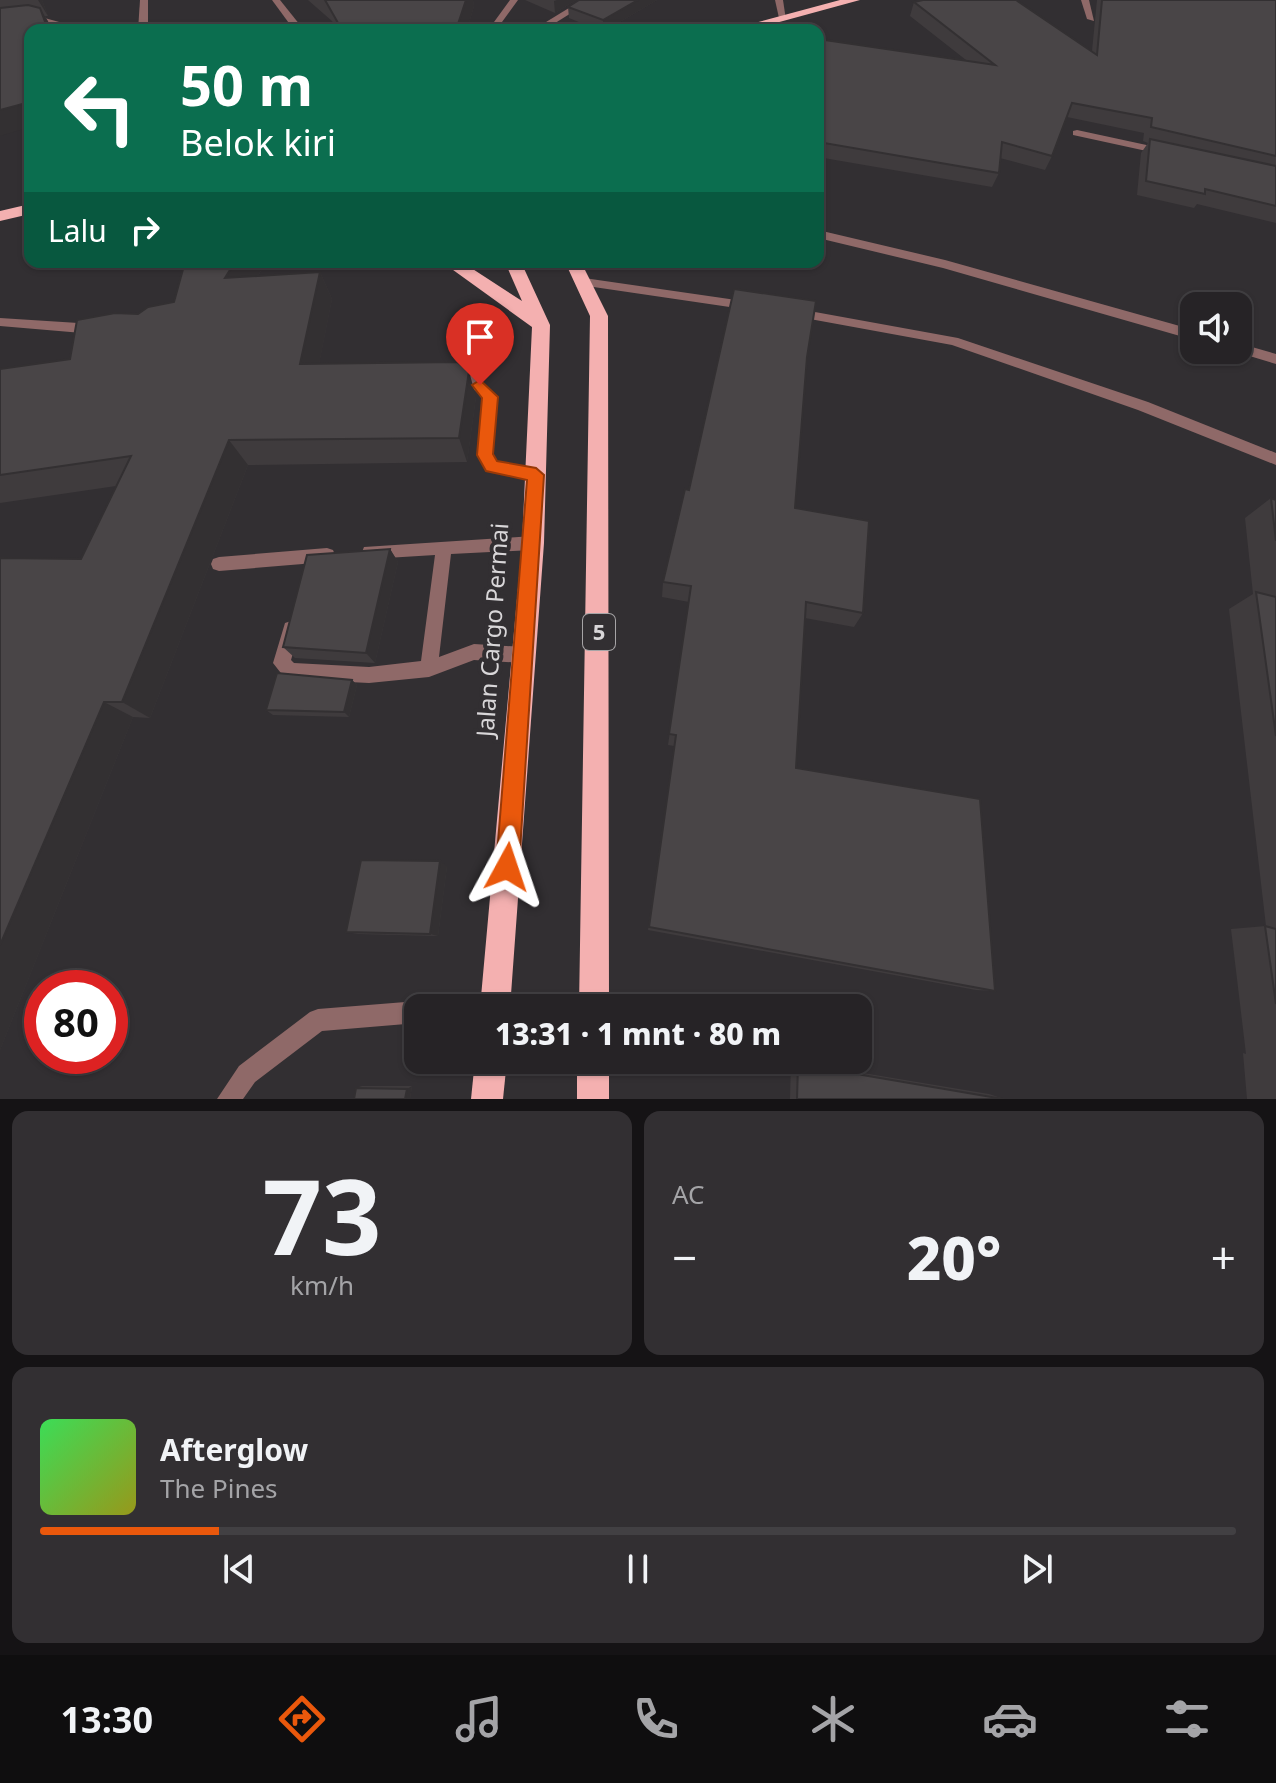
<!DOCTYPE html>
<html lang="id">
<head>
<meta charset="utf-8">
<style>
	:root { --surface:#262326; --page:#322f32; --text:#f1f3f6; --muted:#a4a4a7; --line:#424043; --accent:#ea580c }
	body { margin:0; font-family:"Noto Sans",sans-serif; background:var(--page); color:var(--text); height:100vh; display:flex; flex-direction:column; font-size:30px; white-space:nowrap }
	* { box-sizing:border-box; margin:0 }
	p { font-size:26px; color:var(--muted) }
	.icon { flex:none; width:44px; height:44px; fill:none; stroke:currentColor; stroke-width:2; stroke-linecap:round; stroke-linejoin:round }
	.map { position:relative; height:1099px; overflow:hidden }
	.side { display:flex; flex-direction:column; gap:12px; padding:12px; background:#151315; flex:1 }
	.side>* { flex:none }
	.banner { position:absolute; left:24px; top:24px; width:800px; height:244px; border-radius:16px; box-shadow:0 2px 6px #0004,0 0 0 2px var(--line); background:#0b6e4f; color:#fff; overflow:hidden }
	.controls { position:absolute; left:1180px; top:292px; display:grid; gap:16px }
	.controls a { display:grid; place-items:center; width:72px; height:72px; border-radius:16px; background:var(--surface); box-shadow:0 2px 6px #0004,0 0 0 2px var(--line); font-size:40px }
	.speed { position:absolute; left:24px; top:970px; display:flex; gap:16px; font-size:40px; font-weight:700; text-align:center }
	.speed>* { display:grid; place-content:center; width:104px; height:104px; border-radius:50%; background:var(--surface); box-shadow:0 2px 6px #0004,0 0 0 2px var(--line); line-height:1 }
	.speed .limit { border:12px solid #d22; background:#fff; color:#111 }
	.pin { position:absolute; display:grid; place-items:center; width:68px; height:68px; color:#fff; margin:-82px -34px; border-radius:50% 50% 50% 0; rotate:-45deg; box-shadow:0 0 8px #0007 }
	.pin .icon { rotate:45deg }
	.me { position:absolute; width:88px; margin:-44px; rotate:5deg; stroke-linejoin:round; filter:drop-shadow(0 0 6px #0008) }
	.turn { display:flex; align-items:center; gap:28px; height:168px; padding:0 24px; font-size:36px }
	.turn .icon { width:104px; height:104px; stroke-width:2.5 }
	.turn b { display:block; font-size:56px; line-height:68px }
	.then { display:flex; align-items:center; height:76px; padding:0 24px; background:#0003; gap:16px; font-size:30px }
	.big { font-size:60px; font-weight:800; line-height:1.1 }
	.side .tile { flex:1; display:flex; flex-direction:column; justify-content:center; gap:12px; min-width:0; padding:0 28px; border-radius:16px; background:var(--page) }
	.side .dial { align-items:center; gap:0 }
	.dial b { font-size:104px; line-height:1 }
	.song { display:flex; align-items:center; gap:24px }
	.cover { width:96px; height:96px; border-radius:12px; background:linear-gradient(135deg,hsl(130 70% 55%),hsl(60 70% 35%)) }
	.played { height:8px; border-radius:4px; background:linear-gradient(90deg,var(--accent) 15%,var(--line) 15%) }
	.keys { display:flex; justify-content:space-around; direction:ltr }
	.heat { display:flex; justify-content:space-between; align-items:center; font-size:44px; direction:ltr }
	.side .tiles { flex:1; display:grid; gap:12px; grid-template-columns:1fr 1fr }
	.tile:last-child { grid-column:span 2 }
	.trip { position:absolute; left:404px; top:994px; width:468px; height:80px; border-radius:16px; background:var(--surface); box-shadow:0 2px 6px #0004,0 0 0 2px var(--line); font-weight:800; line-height:80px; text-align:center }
	.dock { display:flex; height:128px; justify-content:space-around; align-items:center; background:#0f0e0f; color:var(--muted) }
	.dock .icon { width:56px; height:56px }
	.dock .current { color:var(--accent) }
	.dock b { font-size:36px; color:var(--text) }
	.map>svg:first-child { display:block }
</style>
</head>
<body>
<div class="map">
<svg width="1276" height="1099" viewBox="0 0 1276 1099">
	<rect width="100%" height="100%" fill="#322f32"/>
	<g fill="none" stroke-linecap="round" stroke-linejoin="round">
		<g fill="#8f6968" fill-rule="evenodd">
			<path d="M140 0H148V30H138Z"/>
			<path d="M272 0H280L304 30H294Z"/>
			<path d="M510 0H518L502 22V30H492L494 22Z"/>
			<path d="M1081 0H1089L1094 21 1087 19Z"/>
			<path d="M41 17 81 28 83 30H68L41 23 0 28V22Z"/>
			<path d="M818 230 945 260 1194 330V340L943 268 818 238Z"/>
			<path d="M0 318 94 324 101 329 94 334 0 326Z"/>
			<path d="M1238 343 1276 354V364L1233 351 1238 350Z"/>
			<path d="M453 370 479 378 497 397 492 455 497 462 541 471 544 475 541 479 536 481 487 471 478 455 483 398 469 385 448 379 446 375Z"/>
			<path d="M533 536 539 538 541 543 539 548 533 550 451 554 439 657 474 644 524 647 530 649 533 655 530 661 524 663 474 660 429 677 369 683 290 679 284 677 273 663 285 623 291 621 297 623 300 629 291 660 294 663 369 667 421 661 435 555 370 559 364 557 362 552 364 547Z"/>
			<path d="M327 548 333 550 335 555 333 560 327 562 219 571 213 569 211 564 213 559 219 557Z"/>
			<path d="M418 1001 426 1004 427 1008H418V1023L322 1031 255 1082 243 1099H217L239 1066 310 1012 318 1009Z"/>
		</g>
		<g fill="#8f6968" fill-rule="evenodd">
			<path d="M582 0H592L544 30H533Z"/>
			<path d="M775 0H783L786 20 779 18Z"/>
			<path d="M1077 130 1165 149 1170 152 1165 155 1073 135V131Z"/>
			<path d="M584 278 750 302 756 306 750 310 580 285 578 282Z"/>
			<path d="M793 308 958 338 1148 402 1276 453V465L1138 410 952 345 788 315 787 312Z"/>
		</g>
		<g fill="#f4b0b0" fill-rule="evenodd">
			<path d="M840 0H860L750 30H729Z"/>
			<path d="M30 204V214L0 221V211Z"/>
			<path d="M442 262H462L522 301 505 262H521L550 325 544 543 510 1008H480L522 543 532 327Z"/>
			<path d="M565 262H581L608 316 609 1008H579L590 316Z"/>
			<path d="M475 1060H507L503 1099H471Z"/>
			<rect x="577" y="1060" width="32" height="39"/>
		</g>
	</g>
	<g fill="#3f3b3d">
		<path d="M0 0H42L48 16H45L53 30H30L0 136Z"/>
		<path d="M308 0H473L474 6 467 30H337L332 21Z"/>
		<path d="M525 0H576L555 13Z"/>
		<path d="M579 0H657L606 30H598L569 18 568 7Z"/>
		<path d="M1097 0H1276V223L1197 204 1194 208 1137 195 1141 153 1148 143 1143 141 1144 133 1067 117 1052 156 1045 170 1000 158 999 173 992 187 818 157V39L966 60 910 16 914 2 1092 51Z"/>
		<path d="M185 262H266L258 276 320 272 332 299 319 364 476 397 467 462 248 465 150 718 133 717 0 1050V558L81 559 116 486 0 503V369L70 359 138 314 174 302Z"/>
		<path d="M807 357 795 508 863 613 854 627 805 618 796 768 995 991 976 990 648 930 674 746 668 745 689 602 662 597 663 582 689 490Z"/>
		<path d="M1271 498 1276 500V1099H1247L1243 1053 1246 1054 1231 929 1266 926 1229 609 1253 594 1245 518Z"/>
		<path d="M390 549 398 562 375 663 295 658 283 647Z"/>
		<path d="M352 680 357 685 349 717 273 715 266 710Z"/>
		<path d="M447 866 438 936 358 934 346 932Z"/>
		<path d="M791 1061 989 1094 1004 1099H790Z"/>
		<path d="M362 1086H412L410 1099H354L356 1088Z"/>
	</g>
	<g fill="#333032">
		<path d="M38 0H42L48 16Z"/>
		<path d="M466 0H473L474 6 467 30H456Z"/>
		<path d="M557 0H576L555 13 554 1Z"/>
		<path d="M638 0H657L606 30H603V20Z"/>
		<path d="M40 8 53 30H48Z"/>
		<path d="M30 102V127L0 136V110Z"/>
		<path d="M235 262H266L241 305 225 278Z"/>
		<path d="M320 272 332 299 314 390 300 364Z"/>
		<path d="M469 371 476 397 467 462 459 438Z"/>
		<path d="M229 440 248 465 150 718 122 702Z"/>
		<path d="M390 549 398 562 375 663 366 653Z"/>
		<path d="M352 680 357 685 349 717 344 712Z"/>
		<path d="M104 702 133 717 0 1050V945Z"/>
		<path d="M440 861 447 866 438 936 430 934Z"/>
		<path d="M412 1086 410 1099H405L407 1089Z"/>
	</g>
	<g fill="#494547" stroke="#333032" stroke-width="2">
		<path d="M325 0H466L456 30H342Z"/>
		<path d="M579 0H638L603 20 568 7Z"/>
		<path d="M923 0H1016L1097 55 1102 0H1276V156L1151 127 1152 118 1072 103 1052 156 1002 142 999 173 818 142V39L995 65 914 2Z"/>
		<path d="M28 5 40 8 48 30H30V102L0 110V8Z"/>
		<path d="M1150 139 1276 166V206L1205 189V194L1146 181Z"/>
		<path d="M185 262H235L225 278 320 272 300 364 457 362 469 371 459 438 229 440 122 702H104L0 945V558L81 559 131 456 0 475V369L70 359 77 320 115 313 138 314 148 307 174 302Z"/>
		<path d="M734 289 816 301 807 357 795 508 869 521 863 613 806 602 796 768 980 799 995 991 649 927 676 735 669 734 691 586 663 582 685 489 689 490Z"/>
		<path d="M1271 498 1276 500V541Z"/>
		<path d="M390 549 366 653 283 647 307 555Z"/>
		<path d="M1256 592 1276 597V736Z"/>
		<path d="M277 673 352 680 344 712 266 710Z"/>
		<path d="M361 860 440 861 430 934 346 932Z"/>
		<path d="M1265 926 1276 929V1004Z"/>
		<path d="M798 1064 1003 1099H797Z"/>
		<path d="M356 1088 407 1089 405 1099H354Z"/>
	</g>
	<path fill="#ea580c" stroke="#983908" stroke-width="2" d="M480 380 498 397 493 454 497 461 536 468 544 475 519 867 515 875 507 878 499 875 496 867 527 480 486 471 477 455 482 398 472 385Z"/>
	<g text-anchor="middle" stroke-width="8" stroke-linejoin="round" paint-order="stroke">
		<rect fill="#322f32" stroke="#a6a4a6" stroke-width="2" x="583" y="614" width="32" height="36" rx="6"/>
		<g font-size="22" font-weight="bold" fill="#d8d6d8">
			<text x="599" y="640">5</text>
		</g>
		<g font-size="24" fill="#d8d6d8" stroke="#322f32">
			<text transform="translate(493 630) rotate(-86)" y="8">Jalan Cargo Permai</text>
		</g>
	</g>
</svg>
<div class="controls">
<a><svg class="icon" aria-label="sound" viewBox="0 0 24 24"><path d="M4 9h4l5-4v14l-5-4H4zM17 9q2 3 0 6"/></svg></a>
</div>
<div class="speed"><div class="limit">80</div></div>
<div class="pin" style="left:480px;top:385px;background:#d93025"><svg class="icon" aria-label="arrive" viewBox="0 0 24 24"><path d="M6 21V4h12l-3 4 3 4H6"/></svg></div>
<svg class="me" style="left:507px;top:867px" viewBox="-20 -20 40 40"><path d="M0-17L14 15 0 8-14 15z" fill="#ea580c" stroke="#fff" stroke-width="4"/></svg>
<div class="trip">13:31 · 1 mnt · 80 m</div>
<div class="banner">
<div class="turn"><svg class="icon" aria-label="left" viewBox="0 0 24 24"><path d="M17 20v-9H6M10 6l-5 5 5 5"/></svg><div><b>50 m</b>Belok kiri</div></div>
<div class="then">Lalu<svg class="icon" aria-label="right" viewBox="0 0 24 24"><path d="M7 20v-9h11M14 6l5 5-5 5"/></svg></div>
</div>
</div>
<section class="side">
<div class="tiles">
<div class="tile dial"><b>73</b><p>km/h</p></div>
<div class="tile"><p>AC</p>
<div class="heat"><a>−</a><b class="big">20°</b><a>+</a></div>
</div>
<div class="tile">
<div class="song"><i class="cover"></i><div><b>Afterglow</b><p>The Pines</p></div></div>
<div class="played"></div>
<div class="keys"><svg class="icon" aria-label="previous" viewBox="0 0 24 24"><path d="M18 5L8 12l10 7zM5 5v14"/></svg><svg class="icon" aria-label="pause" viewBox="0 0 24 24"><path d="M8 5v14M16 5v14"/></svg><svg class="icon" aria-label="next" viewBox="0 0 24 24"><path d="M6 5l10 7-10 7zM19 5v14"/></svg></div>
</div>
</div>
</section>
<nav class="dock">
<b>13:30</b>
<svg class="icon current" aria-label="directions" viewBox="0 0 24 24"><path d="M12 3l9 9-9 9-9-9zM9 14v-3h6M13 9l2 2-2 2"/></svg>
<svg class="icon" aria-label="music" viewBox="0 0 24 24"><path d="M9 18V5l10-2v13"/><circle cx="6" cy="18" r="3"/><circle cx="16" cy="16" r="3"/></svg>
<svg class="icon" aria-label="phone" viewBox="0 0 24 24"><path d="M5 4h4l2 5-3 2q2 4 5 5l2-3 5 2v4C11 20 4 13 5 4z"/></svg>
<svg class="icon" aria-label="climate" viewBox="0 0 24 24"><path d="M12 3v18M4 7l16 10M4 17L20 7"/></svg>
<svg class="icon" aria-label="car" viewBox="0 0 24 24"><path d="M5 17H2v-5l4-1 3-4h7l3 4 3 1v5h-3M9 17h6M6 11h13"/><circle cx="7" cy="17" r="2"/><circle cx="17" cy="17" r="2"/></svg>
<svg class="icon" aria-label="filters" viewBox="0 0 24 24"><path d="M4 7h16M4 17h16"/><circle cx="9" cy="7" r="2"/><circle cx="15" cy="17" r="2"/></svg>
</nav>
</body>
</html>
